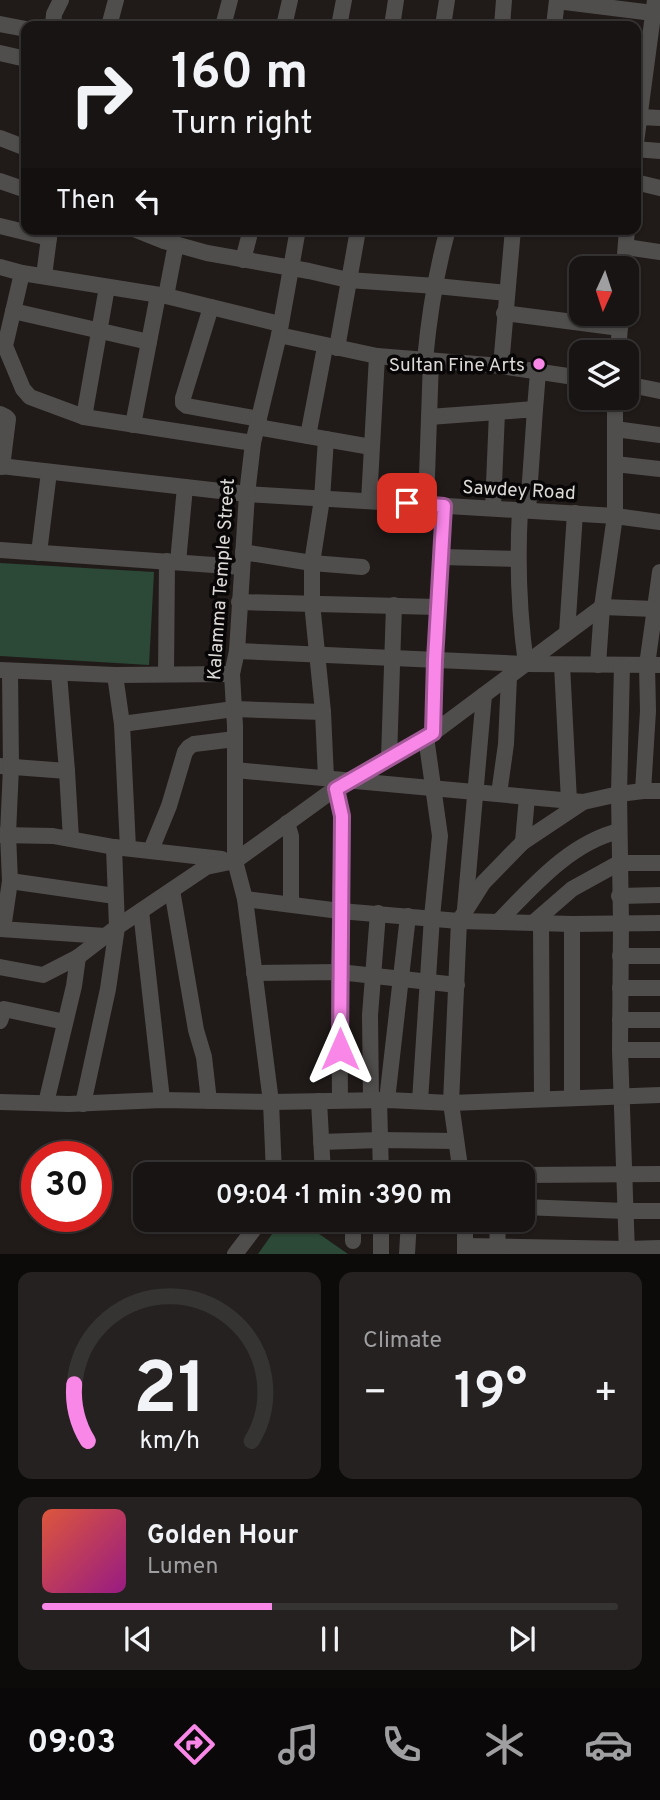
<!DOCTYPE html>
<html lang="en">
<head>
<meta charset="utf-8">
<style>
	:root { --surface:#181413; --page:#252121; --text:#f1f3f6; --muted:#9f9ea0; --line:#363333; --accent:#f987e8 }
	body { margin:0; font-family:Overpass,sans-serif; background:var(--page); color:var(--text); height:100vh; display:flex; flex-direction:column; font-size:26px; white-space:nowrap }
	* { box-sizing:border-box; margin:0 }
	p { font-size:23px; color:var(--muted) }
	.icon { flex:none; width:38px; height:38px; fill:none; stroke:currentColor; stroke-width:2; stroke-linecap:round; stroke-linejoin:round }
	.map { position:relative; height:1254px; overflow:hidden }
	.side { display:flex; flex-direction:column; gap:18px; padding:18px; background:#0d0b0a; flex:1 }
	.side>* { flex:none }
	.guide { position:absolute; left:21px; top:21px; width:620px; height:214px; border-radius:14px; box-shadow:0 2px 5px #0004,0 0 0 2px var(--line); background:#181413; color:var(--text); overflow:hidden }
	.needle { width:46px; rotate:183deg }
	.buttons { position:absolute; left:569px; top:256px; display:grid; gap:14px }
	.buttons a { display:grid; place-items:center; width:70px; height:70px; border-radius:14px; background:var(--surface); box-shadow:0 2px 5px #0004,0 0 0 2px var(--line); font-size:35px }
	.speed { position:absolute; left:21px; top:1141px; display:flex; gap:14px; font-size:35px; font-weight:700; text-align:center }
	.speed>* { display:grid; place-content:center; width:91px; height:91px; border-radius:50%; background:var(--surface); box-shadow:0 2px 5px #0004,0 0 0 2px var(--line); line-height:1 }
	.speed .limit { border:10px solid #d22; background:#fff; color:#111 }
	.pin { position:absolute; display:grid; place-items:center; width:60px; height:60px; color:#fff; margin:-30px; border-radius:14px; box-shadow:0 4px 10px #0006 }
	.me { position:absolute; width:77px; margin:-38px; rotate:0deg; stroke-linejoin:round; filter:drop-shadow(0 0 5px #0008) }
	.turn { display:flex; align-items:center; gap:24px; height:147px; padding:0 35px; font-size:32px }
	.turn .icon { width:91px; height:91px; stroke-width:2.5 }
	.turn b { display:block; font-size:49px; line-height:60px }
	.then { display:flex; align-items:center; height:66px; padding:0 35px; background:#0003; gap:14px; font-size:26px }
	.big { font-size:52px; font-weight:600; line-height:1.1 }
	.side .tile { flex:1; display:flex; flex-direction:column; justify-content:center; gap:10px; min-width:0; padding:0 24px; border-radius:14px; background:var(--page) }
	.side .dial { align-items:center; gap:0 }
	.dial svg { height:182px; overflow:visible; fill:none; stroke:var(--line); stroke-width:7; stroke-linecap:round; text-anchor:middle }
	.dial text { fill:var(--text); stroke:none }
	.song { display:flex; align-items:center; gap:21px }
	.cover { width:84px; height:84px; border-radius:10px; background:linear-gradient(135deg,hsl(10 70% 55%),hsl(310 70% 35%)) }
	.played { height:7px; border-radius:4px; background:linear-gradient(90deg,var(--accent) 40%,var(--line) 40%) }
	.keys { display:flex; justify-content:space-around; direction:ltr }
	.heat { display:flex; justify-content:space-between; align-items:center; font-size:38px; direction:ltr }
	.side .tiles { flex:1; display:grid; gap:18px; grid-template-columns:1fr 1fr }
	.tile:last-child { grid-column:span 2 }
	.trip { position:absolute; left:133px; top:1162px; width:402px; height:70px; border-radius:14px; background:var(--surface); box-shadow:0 2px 5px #0004,0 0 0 2px var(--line); font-weight:600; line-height:70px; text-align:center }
	.tab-bar { display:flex; height:112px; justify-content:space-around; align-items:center; background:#0a0808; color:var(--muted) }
	.tab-bar .icon { width:49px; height:49px }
	.tab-bar .on { color:var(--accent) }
	.tab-bar b { font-size:32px; color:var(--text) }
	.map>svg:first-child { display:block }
</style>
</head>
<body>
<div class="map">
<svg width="660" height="1254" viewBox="0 0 660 1254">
	<rect width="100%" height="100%" fill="#201b19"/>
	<g fill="#2c4836">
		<path d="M0 563 154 572 149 665 0 656Z"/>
		<path d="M282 1220H299L348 1254H258Z"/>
	</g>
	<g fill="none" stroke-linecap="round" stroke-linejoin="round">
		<g stroke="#504e4d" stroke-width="16">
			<path d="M557 1 653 13"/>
			<path d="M0 24 26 29"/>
			<path d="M53 26 54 14 61 0"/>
			<path d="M109 26 116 0"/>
			<path d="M223 26 230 0"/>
			<path d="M284 26 290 0"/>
			<path d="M339 26 344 0"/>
			<path d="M392 26 396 0"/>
			<path d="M443 26 447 0"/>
			<path d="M502 26 504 0"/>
			<path d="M554 26 557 0"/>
			<path d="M0 53 26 59"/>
			<path d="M640 117 660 118"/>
			<path d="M0 138 26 148"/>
			<path d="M635 149 660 151"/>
			<path d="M635 150 655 0"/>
			<path d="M0 181 26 190"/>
			<path d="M635 182 660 188"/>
			<path d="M0 226 49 238"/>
			<path d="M134 229 164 241 207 253 309 271 348 280 436 286 507 293"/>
			<path d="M626 247 660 252"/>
			<path d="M243 260 251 229"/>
			<path d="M0 267 22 273 166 296 280 324"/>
			<path d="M624 268 627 229"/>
			<path d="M22 273 5 346 23 389 30 397 84 417 253 443"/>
			<path d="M44 276 50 230"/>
			<path d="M166 296 176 244"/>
			<path d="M211 307 183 398V403L187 406 259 419"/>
			<path d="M13 311 149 342"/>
			<path d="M504 313 620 328"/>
			<path d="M279 335 377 356 501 366 581 378"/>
			<path d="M337 348 358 230"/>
			<path d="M618 352 621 313"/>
			<path d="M425 360C429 316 436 272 448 229"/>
			<path d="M501 366 513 229"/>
			<path d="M626 384 660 391"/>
			<path d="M535 409 538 372"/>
			<path d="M0 414 6 417 8 419 2 467"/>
			<path d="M84 417 107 287"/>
			<path d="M429 417 497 412"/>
			<path d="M133 425 158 295"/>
			<path d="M257 427 371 447"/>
			<path d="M615 429 660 435"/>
			<path d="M308 436 325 347"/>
			<path d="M615 464 660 469"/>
			<path d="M0 466 247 494 615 516 660 522"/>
			<path d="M369 501 377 356"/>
			<path d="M426 505 431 360"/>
			<path d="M493 508 497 412 535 409 528 510"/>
			<path d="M520 510C517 562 519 613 526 664"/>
			<path d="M0 550 242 567"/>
			<path d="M243 552 312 563 362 567"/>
			<path d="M39 553 49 472"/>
			<path d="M441 557 518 559"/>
			<path d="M178 562 185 487"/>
			<path d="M239 602 438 607"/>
			<path d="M567 633 575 513"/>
			<path d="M237 651 526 664 660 665"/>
			<path d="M562 665 569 801"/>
			<path d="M598 665 602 607 615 516V397"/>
			<path d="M622 665 619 794 621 923 620 1050 627 1254"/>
			<path d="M0 670 115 675 232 674"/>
			<path d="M59 674 67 771 71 839"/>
			<path d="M166 674 167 561"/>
			<path d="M115 675 122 724 128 848"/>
			<path d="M122 724 234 709 323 712"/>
			<path d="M433 733 435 660 444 506"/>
			<path d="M389 758 394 605"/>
			<path d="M0 766 67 771"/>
			<path d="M235 770 583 802"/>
			<path d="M326 778 323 712 312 603V563L322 499 326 439"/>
			<path d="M336 788 342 816 339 972 340 1100"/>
			<path d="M643 791 648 711 647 665 660 572"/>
			<path d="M499 794 506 744 509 677"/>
			<path d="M287 823 291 836V904"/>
			<path d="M0 835 53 836 114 847 222 859"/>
			<path d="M523 842 527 797"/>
			<path d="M151 850 169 806 185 752 189 747 194 744 235 739"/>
			<path d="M10 881 115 896"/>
			<path d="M172 890 196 1030 204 1057 209 1101"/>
			<path d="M619 896 660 895"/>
			<path d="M245 899 340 911 459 921 572 924 660 923"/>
			<path d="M465 909 484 695"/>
			<path d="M141 911 162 1100"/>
			<path d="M499 921C533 886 570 843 619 831"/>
			<path d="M534 922 572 889 619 863H660"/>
			<path d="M541 922 542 1099"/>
			<path d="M0 929 105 936"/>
			<path d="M3 929 10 881 8 834 11 767 10 671"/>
			<path d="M620 956H660"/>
			<path d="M0 967 43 975 78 957 117 927 206 867 235 861 336 788 433 733 602 607 655 609"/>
			<path d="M254 973 339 972 457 985"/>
			<path d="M620 988H660"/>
			<path d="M620 1020H660"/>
			<path d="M0 1021 4 1009 65 1022"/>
			<path d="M620 1050H660"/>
			<path d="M572 1098V924"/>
			<path d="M371 1100 370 1015 378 913"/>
			<path d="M379 1100 381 1174"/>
			<path d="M387 1100 408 916"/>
			<path d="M319 1101 323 1174"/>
			<path d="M420 1101 432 917 440 836 426 737"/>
			<path d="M0 1102 69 1104 162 1100 271 1102 387 1100 451 1103 660 1095"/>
			<path d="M46 1103 74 986 78 957"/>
			<path d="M83 1104 108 989 117 927 114 847"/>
			<path d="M321 1142 380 1140 456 1141"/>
			<path d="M323 1173 486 1174"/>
			<path d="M274 1174 271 1102 245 899 235 861V726L232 674 237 651 247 494 253 443 279 335 298 229"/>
			<path d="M461 1174 451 1103 459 921 483 883 523 842 583 802 619 794 643 791H660"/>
			<path d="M523 1175 660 1174"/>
			<path d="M523 1207 625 1211H660"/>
			<path d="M353 1220V1241"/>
			<path d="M381 1220V1254"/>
			<path d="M465 1246 627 1249 660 1248"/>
			<path d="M235 1254 261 1220"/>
			<path d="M407 1254 409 1220"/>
			<path d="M465 1254V1220"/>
			<path d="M497 1254 498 1220"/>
		</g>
	</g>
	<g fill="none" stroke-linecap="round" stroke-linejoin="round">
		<g stroke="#a25897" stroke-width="18">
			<path id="route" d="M340 1049 342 816 336 789 433 733 435 660 444 506 407 503"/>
		</g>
		<use href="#route" stroke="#f987e8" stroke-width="12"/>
	</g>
	<circle fill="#f987e8" stroke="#080606" stroke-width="2.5" cx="539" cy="364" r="7"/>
	<g text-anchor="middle" stroke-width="7" stroke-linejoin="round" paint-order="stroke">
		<g font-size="19" fill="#dcd9d7" stroke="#080606" text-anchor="end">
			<text x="525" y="371">Sultan Fine Arts</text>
		</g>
		<g font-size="19" fill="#dcd9d7" stroke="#080606">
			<text transform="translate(519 489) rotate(3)" y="7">Sawdey Road</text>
			<text transform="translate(220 579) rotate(-86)" y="7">Kalamma Temple Street</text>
		</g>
	</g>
</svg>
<div class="buttons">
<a><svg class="needle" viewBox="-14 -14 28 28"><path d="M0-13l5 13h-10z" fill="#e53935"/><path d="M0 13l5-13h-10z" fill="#9f9ea0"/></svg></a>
<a><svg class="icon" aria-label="layers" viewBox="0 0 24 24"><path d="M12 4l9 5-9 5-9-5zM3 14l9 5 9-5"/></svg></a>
</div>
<div class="speed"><div class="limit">30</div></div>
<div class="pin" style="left:407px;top:503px;background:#d93025"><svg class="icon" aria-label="arrive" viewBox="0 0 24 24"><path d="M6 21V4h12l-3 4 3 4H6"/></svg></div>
<svg class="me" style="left:340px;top:1049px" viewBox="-20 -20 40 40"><path d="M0-17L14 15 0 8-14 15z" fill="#f987e8" stroke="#fff" stroke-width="4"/></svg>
<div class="trip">09:04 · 1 min · 390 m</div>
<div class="guide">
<div class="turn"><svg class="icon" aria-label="right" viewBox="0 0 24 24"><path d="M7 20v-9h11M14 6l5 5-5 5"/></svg><div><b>160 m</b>Turn right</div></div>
<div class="then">Then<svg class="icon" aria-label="left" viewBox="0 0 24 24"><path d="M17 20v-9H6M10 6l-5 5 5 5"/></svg></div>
</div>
</div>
<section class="side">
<div class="tiles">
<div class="tile dial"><svg viewBox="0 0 100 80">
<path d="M14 69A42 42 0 1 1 86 69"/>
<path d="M14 69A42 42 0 0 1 8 44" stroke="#f987e8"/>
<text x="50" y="56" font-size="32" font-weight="700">21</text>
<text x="50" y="72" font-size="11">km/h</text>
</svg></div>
<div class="tile"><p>Climate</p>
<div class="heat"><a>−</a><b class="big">19°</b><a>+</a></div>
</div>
<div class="tile">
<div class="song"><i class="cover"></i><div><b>Golden Hour</b><p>Lumen</p></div></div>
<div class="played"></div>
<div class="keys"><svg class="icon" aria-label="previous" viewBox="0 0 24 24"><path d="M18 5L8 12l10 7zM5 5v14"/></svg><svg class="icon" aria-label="pause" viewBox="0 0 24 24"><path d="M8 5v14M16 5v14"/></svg><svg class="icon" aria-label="next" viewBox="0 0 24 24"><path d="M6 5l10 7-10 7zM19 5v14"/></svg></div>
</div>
</div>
</section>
<nav class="tab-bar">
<b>09:03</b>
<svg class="icon on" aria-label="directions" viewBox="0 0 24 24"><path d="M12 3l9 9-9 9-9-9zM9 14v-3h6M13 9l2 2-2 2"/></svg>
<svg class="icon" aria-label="music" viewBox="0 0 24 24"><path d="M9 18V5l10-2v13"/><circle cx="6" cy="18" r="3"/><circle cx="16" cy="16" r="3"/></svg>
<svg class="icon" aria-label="phone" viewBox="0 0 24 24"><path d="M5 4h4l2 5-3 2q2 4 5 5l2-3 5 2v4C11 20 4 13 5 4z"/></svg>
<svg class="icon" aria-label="climate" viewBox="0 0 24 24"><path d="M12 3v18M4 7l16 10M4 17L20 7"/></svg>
<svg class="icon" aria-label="car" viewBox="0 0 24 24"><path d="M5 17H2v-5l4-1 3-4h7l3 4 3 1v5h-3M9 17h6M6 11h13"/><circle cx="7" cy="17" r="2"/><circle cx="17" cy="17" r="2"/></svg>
</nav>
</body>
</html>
